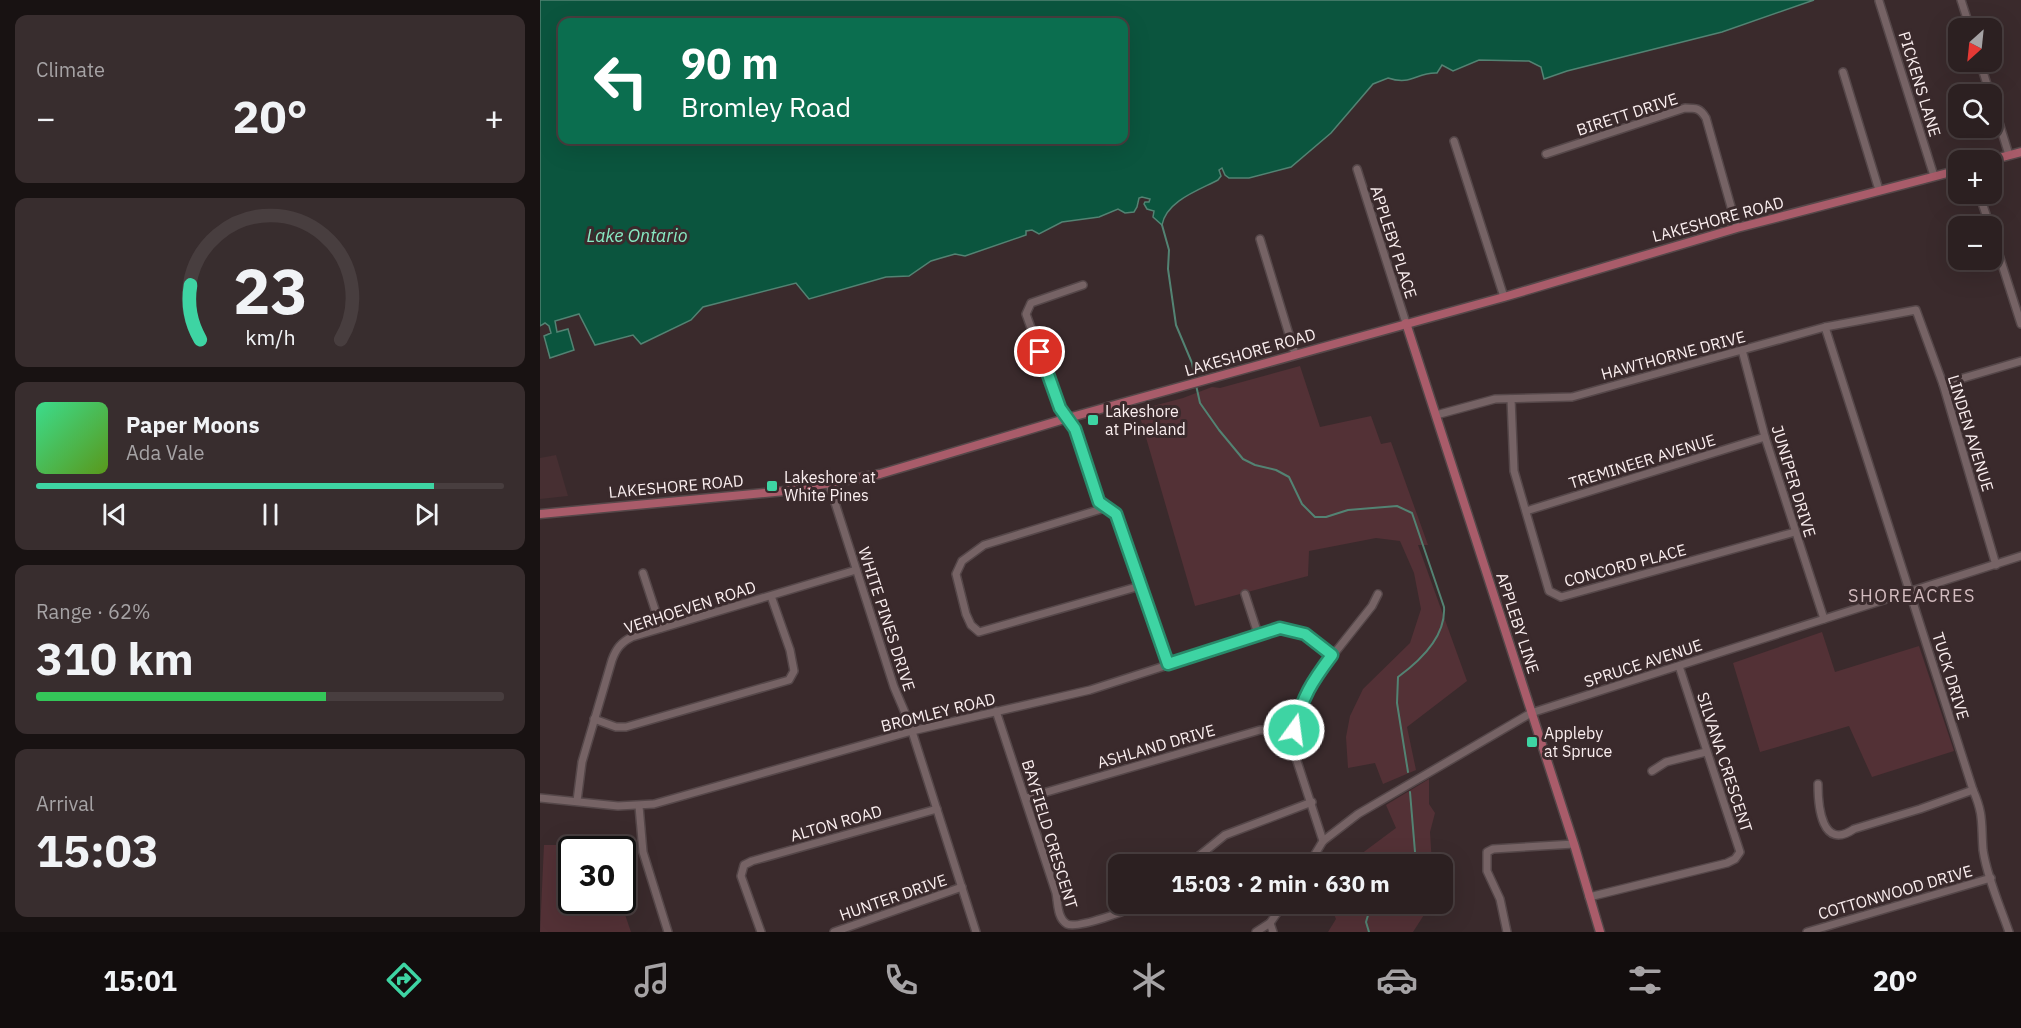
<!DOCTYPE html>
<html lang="en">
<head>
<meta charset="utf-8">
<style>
	:root { --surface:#2c2021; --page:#382d2e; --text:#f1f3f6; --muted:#a6a3a5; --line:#483e3f; --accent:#3ed4a3 }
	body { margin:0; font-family:"IBM Plex Sans",sans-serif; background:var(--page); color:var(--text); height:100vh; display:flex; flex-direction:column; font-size:22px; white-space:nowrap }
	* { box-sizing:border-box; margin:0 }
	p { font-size:20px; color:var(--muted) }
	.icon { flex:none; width:33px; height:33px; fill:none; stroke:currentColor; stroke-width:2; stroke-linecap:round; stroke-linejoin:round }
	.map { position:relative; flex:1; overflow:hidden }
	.side { display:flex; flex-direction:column; gap:15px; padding:15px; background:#181212; width:540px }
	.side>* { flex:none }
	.banner { position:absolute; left:18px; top:18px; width:570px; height:126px; border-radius:12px; box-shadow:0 6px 24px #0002,0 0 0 2px var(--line); background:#0b6e4f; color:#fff; overflow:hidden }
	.needle { width:39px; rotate:207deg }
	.tools { position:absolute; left:1408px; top:18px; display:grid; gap:12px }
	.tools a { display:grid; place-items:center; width:54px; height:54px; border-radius:12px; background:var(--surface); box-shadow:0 6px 24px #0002,0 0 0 2px var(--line); font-size:30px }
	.speed { position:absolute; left:18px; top:836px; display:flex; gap:12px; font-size:30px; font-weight:700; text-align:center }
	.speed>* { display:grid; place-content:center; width:78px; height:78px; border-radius:50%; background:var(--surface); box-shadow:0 6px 24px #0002,0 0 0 2px var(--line); line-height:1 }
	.speed .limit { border:3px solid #111; border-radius:9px; background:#fff; color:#111 }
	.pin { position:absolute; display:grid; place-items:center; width:51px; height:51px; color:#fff; margin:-26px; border:3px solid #fff; border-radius:50%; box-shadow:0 2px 6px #0007 }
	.me { position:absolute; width:66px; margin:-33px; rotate:14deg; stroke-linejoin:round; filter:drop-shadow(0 0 4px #0008) }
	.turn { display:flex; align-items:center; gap:21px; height:126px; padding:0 24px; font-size:27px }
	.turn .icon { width:78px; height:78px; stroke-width:2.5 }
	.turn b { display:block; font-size:42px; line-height:51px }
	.big { font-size:45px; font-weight:800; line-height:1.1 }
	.side .widget { flex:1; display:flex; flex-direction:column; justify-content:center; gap:9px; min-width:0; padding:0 21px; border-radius:12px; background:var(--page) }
	.side .dial { align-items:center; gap:0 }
	.dial svg { height:156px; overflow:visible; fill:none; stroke:var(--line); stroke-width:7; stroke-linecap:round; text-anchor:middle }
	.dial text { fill:var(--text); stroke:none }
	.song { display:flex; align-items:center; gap:18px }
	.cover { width:72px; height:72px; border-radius:9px; background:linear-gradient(135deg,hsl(150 70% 55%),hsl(90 70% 35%)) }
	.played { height:6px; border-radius:3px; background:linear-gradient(90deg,var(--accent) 85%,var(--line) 85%) }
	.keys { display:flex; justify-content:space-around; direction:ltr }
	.heat { display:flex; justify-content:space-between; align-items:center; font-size:33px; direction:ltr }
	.charge { height:9px; border-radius:4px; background:linear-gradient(90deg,#34c759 62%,var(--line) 0) }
	.trip { position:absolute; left:568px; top:854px; width:345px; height:60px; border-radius:12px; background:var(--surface); box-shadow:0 6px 24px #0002,0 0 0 2px var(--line); font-weight:800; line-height:60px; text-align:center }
	.tabs { display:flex; height:96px; justify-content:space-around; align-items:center; background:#120d0d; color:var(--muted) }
	.tabs .icon { width:42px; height:42px }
	.tabs .current { color:var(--accent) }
	.tabs b { font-size:27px; color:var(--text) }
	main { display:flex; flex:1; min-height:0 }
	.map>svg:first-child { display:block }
</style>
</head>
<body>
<main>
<section class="side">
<div class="widget"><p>Climate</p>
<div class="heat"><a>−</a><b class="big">20°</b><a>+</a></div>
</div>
<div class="widget dial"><svg viewBox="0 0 100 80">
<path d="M14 69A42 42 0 1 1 86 69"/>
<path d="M14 69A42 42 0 0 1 9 41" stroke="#3ed4a3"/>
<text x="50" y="56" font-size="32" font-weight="700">23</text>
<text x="50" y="72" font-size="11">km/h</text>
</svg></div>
<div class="widget">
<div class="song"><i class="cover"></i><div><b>Paper Moons</b><p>Ada Vale</p></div></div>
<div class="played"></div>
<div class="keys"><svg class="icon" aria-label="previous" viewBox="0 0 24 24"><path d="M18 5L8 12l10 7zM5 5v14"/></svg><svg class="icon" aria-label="pause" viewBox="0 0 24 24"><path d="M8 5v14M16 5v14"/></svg><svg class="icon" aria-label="next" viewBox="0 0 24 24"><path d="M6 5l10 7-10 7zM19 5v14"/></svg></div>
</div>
<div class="widget"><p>Range · 62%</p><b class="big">310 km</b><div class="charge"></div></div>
<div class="widget"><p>Arrival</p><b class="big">15:03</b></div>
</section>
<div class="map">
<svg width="1481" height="932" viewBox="0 0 1481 932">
	<rect width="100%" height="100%" fill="#3a2a2c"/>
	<path fill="#472f32" d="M16 455 28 496 0 499V458Z"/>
	<g fill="#533136">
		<path d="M760 366 780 427 831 416 841 444 851 442 888 545H878L927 681 867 727 876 770 843 784 835 763 808 768 806 737 810 716 823 689 870 643 881 609 874 573 860 541 836 538 769 551 768 576 655 606 598 410 643 398 672 387 680 388Z"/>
		<path d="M1282 632 1295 672 1379 646 1414 751 1332 777 1309 726 1220 752 1193 663Z"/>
		<path d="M889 779V804L895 813 890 832 892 864H811L821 854 856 828 846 805Z"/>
		<path d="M4 845H58L59 849H32V900H80L91 932H0Z"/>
		<path d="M789 903H894V905L889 907 873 932H788L796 919Z"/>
	</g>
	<path fill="#0b553e" stroke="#538373" stroke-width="1.5" fill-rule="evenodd" d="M0 0H1274L1182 32 1027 71 1004 79 1001 67 989 61 939 60 913 71 902 65 897 73C876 72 872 86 848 78L833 84 791 133 751 167 709 178H689L685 175 682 168 679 170 681 176 678 180C659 190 626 201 622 225L613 217 614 211 607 209 604 204 605 202H609L610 199 602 197 599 198 597 207 594 212 585 213 578 209 559 217 522 222 499 234 492 230 486 231V235L425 256 415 254 401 258 391 261 369 276 346 277 269 299 256 283 163 307 151 320 101 344 93 335 55 345 39 314 15 321 17 332 28 329 34 350 10 358 4 336 11 333 9 326 5 323 0 326ZM22 22H584V140H22Z"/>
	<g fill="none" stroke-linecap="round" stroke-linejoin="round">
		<g stroke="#538373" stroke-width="2">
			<path d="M622 225 629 250 628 269 636 325 652 363 655 379"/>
			<path d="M656 385 660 403 679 430 703 459 715 465 736 470 749 477 762 504 775 517H786L808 510 857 506 872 513 904 607C906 636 880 661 858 677L857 703 868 772"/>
			<path d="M870 792 876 864"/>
			<path d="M829 932 826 922 829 912 845 903"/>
		</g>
		<g stroke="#554749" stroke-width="10">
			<g id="minor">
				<path d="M1421 0 1430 28"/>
				<path d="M1339 1 1394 176"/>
				<path d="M1440 62 1450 94"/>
				<path d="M1303 72 1339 190"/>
				<path d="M1452 100 1469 155"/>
				<path d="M914 141 964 297"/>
				<path d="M1006 154 1145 108C1156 108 1160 108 1166 118L1197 228"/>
				<path d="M817 169 866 323"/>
				<path d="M1439 194 1450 226"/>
				<path d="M1452 233 1481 324"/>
				<path d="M720 239 755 354"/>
				<path d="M543 285 491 303 486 314 520 408 535 429 559 502 576 514 628 664"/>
				<path d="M1285 327 1433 790C1444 815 1441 824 1443 850 1447 877 1460 906 1469 932"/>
				<path d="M1202 350 1225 437 1284 619"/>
				<path d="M1403 384 1481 361"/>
				<path d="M971 399 974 471 1009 591 1021 597 1255 532"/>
				<path d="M896 415 955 399 1032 397 1285 327 1376 310 1403 384 1456 565"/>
				<path d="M289 484 354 687 369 722 436 932"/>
				<path d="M568 507 444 545 422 561 416 574 426 614 431 625 439 632 600 586"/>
				<path d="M986 511 1225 437"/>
				<path d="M103 573 121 628"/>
				<path d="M705 594 718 634"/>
				<path d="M456 711 516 893C518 903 517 918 527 924 538 929 590 910 600 903"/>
				<path d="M54 719 76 727H86L249 680 254 671 250 650 231 596"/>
				<path d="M1112 771 1126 762 1166 752"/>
				<path d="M1278 784C1278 807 1282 851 1314 829L1380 809 1433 790"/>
				<path d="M0 798 78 806 114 804 372 731 550 690 740 629 765 634 792 655"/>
				<path d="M486 798 720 730H754"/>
				<path d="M37 801 42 762 72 660C76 649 81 642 92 637L316 570"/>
				<path d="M99 806 103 852 128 932"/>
				<path d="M783 841 756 758 754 730 761 702 774 679 832 606 838 594"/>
				<path d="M649 864 685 835 772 802"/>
				<path d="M769 864 783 841 818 814 991 713 1481 556"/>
				<path d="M1049 897 1187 863 1195 859 1200 852 1139 666"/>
				<path d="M730 923 733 932"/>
				<path d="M221 932 201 876 204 865 212 861 397 809"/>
				<path d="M294 932 422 887"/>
				<path d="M716 932 730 923 744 903"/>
				<path d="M967 932 960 899 947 871V852L953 849 1034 844"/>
				<path d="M1267 932 1451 878"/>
			</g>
		</g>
		<g stroke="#554749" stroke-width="11">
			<g id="major">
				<path d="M1451 160 1481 152"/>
				<path d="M866 323 1034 844 1060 932"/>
				<path d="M0 514 245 491 340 474 528 418 964 297 1197 228 1419 170"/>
			</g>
		</g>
		<use href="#minor" stroke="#766365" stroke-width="7"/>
		<use href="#major" stroke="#a95c6a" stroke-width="8"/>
	</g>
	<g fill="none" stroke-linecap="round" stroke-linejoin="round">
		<g stroke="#288a6a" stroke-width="15">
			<path id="route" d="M500 352 520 408 535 429 559 502 576 514 628 664 740 628 765 634 792 655C771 683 763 696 754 730"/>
		</g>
		<use href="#route" stroke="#3ed4a3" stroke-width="10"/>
	</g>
	<g fill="#3ed4a3" stroke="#3a2a2c" stroke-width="2">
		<rect x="547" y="414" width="12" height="12" rx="3"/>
		<rect x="226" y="480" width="12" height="12" rx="3"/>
		<rect x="986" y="736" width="12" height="12" rx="3"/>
	</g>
	<g text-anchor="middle" stroke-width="6" stroke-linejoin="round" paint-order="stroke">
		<g font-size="16" fill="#faeeef" stroke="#3a2a2c">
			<text transform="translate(1380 84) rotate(73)" y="6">PICKENS LANE</text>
			<text transform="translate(1087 114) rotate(-18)" y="6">BIRETT DRIVE</text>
			<text transform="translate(1178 219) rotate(-15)" y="6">LAKESHORE ROAD</text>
			<text transform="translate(854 242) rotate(72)" y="6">APPLEBY PLACE</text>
			<text transform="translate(710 352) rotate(-16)" y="6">LAKESHORE ROAD</text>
			<text transform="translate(1133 355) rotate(-15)" y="6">HAWTHORNE DRIVE</text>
			<text transform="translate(1431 433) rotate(73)" y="6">LINDEN AVENUE</text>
			<text transform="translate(1102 461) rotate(-17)" y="6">TREMINEER AVENUE</text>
			<text transform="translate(1254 481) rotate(73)" y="6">JUNIPER DRIVE</text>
			<text transform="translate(136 486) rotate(-5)" y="6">LAKESHORE ROAD</text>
			<text transform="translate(1085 565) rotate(-15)" y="6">CONCORD PLACE</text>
			<text transform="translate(150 607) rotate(-18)" y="6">VERHOEVEN ROAD</text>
			<text transform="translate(347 619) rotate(72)" y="6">WHITE PINES DRIVE</text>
			<text transform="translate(978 623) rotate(72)" y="6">APPLEBY LINE</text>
			<text transform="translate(1103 663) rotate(-18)" y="6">SPRUCE AVENUE</text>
			<text transform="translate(1411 676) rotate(73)" y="6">TUCK DRIVE</text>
			<text transform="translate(398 712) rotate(-14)" y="6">BROMLEY ROAD</text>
			<text transform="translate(616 746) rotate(-16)" y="6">ASHLAND DRIVE</text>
			<text transform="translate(1185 762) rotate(72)" y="6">SILVANA CRESCENT</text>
			<text transform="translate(296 823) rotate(-16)" y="6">ALTON ROAD</text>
			<text transform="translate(510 834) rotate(73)" y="6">BAYFIELD CRESCENT</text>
			<text transform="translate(1355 892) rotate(-16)" y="6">COTTONWOOD DRIVE</text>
			<text transform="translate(353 897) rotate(-19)" y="6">HUNTER DRIVE</text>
		</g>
		<g font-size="16" fill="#faeeef" stroke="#3a2a2c" text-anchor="start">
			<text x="565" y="417">Lakeshore<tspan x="565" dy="18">at Pineland</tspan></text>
			<text x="244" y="483">Lakeshore at<tspan x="244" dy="18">White Pines</tspan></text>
			<text x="1004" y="739">Appleby<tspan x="1004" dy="18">at Spruce</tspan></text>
		</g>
		<g font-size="18" font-style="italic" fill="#88eac3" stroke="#3a2a2c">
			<text x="97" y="242">Lake Ontario</text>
		</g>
		<g font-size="18" letter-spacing="1.5" fill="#d3bcbf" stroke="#3a2a2c">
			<text x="1372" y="602">SHOREACRES</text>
		</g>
	</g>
</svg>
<div class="tools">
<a><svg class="needle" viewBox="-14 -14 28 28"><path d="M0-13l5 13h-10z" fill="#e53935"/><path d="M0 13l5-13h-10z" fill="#a6a3a5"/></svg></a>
<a><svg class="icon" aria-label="search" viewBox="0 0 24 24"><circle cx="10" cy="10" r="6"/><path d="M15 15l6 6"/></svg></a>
<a>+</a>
<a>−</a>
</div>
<div class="speed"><div class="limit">30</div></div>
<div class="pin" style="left:500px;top:352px;background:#d93025"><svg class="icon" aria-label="arrive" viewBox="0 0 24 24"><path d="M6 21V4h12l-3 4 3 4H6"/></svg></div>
<svg class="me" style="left:754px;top:730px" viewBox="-20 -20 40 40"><circle r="17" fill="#3ed4a3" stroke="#fff" stroke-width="3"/><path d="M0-11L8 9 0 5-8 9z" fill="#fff"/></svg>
<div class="trip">15:03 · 2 min · 630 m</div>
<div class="banner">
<div class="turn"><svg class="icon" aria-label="left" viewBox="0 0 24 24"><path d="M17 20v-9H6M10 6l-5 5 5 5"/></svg><div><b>90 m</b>Bromley Road</div></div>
</div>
</div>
</main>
<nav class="tabs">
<b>15:01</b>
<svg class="icon current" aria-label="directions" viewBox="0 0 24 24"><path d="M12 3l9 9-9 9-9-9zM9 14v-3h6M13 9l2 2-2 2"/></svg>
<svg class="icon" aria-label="music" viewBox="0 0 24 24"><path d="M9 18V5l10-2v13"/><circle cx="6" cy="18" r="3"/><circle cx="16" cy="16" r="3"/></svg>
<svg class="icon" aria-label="phone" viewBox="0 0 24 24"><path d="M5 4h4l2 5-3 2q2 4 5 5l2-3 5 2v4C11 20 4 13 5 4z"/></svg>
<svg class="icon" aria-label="climate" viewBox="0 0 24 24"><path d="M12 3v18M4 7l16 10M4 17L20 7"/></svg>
<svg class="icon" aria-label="car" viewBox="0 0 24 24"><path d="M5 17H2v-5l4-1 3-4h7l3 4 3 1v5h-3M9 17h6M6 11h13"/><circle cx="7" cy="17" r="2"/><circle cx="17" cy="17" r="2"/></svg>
<svg class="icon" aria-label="filters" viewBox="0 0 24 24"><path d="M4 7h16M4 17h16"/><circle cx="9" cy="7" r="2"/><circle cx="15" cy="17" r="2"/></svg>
<b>20°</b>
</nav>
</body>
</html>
